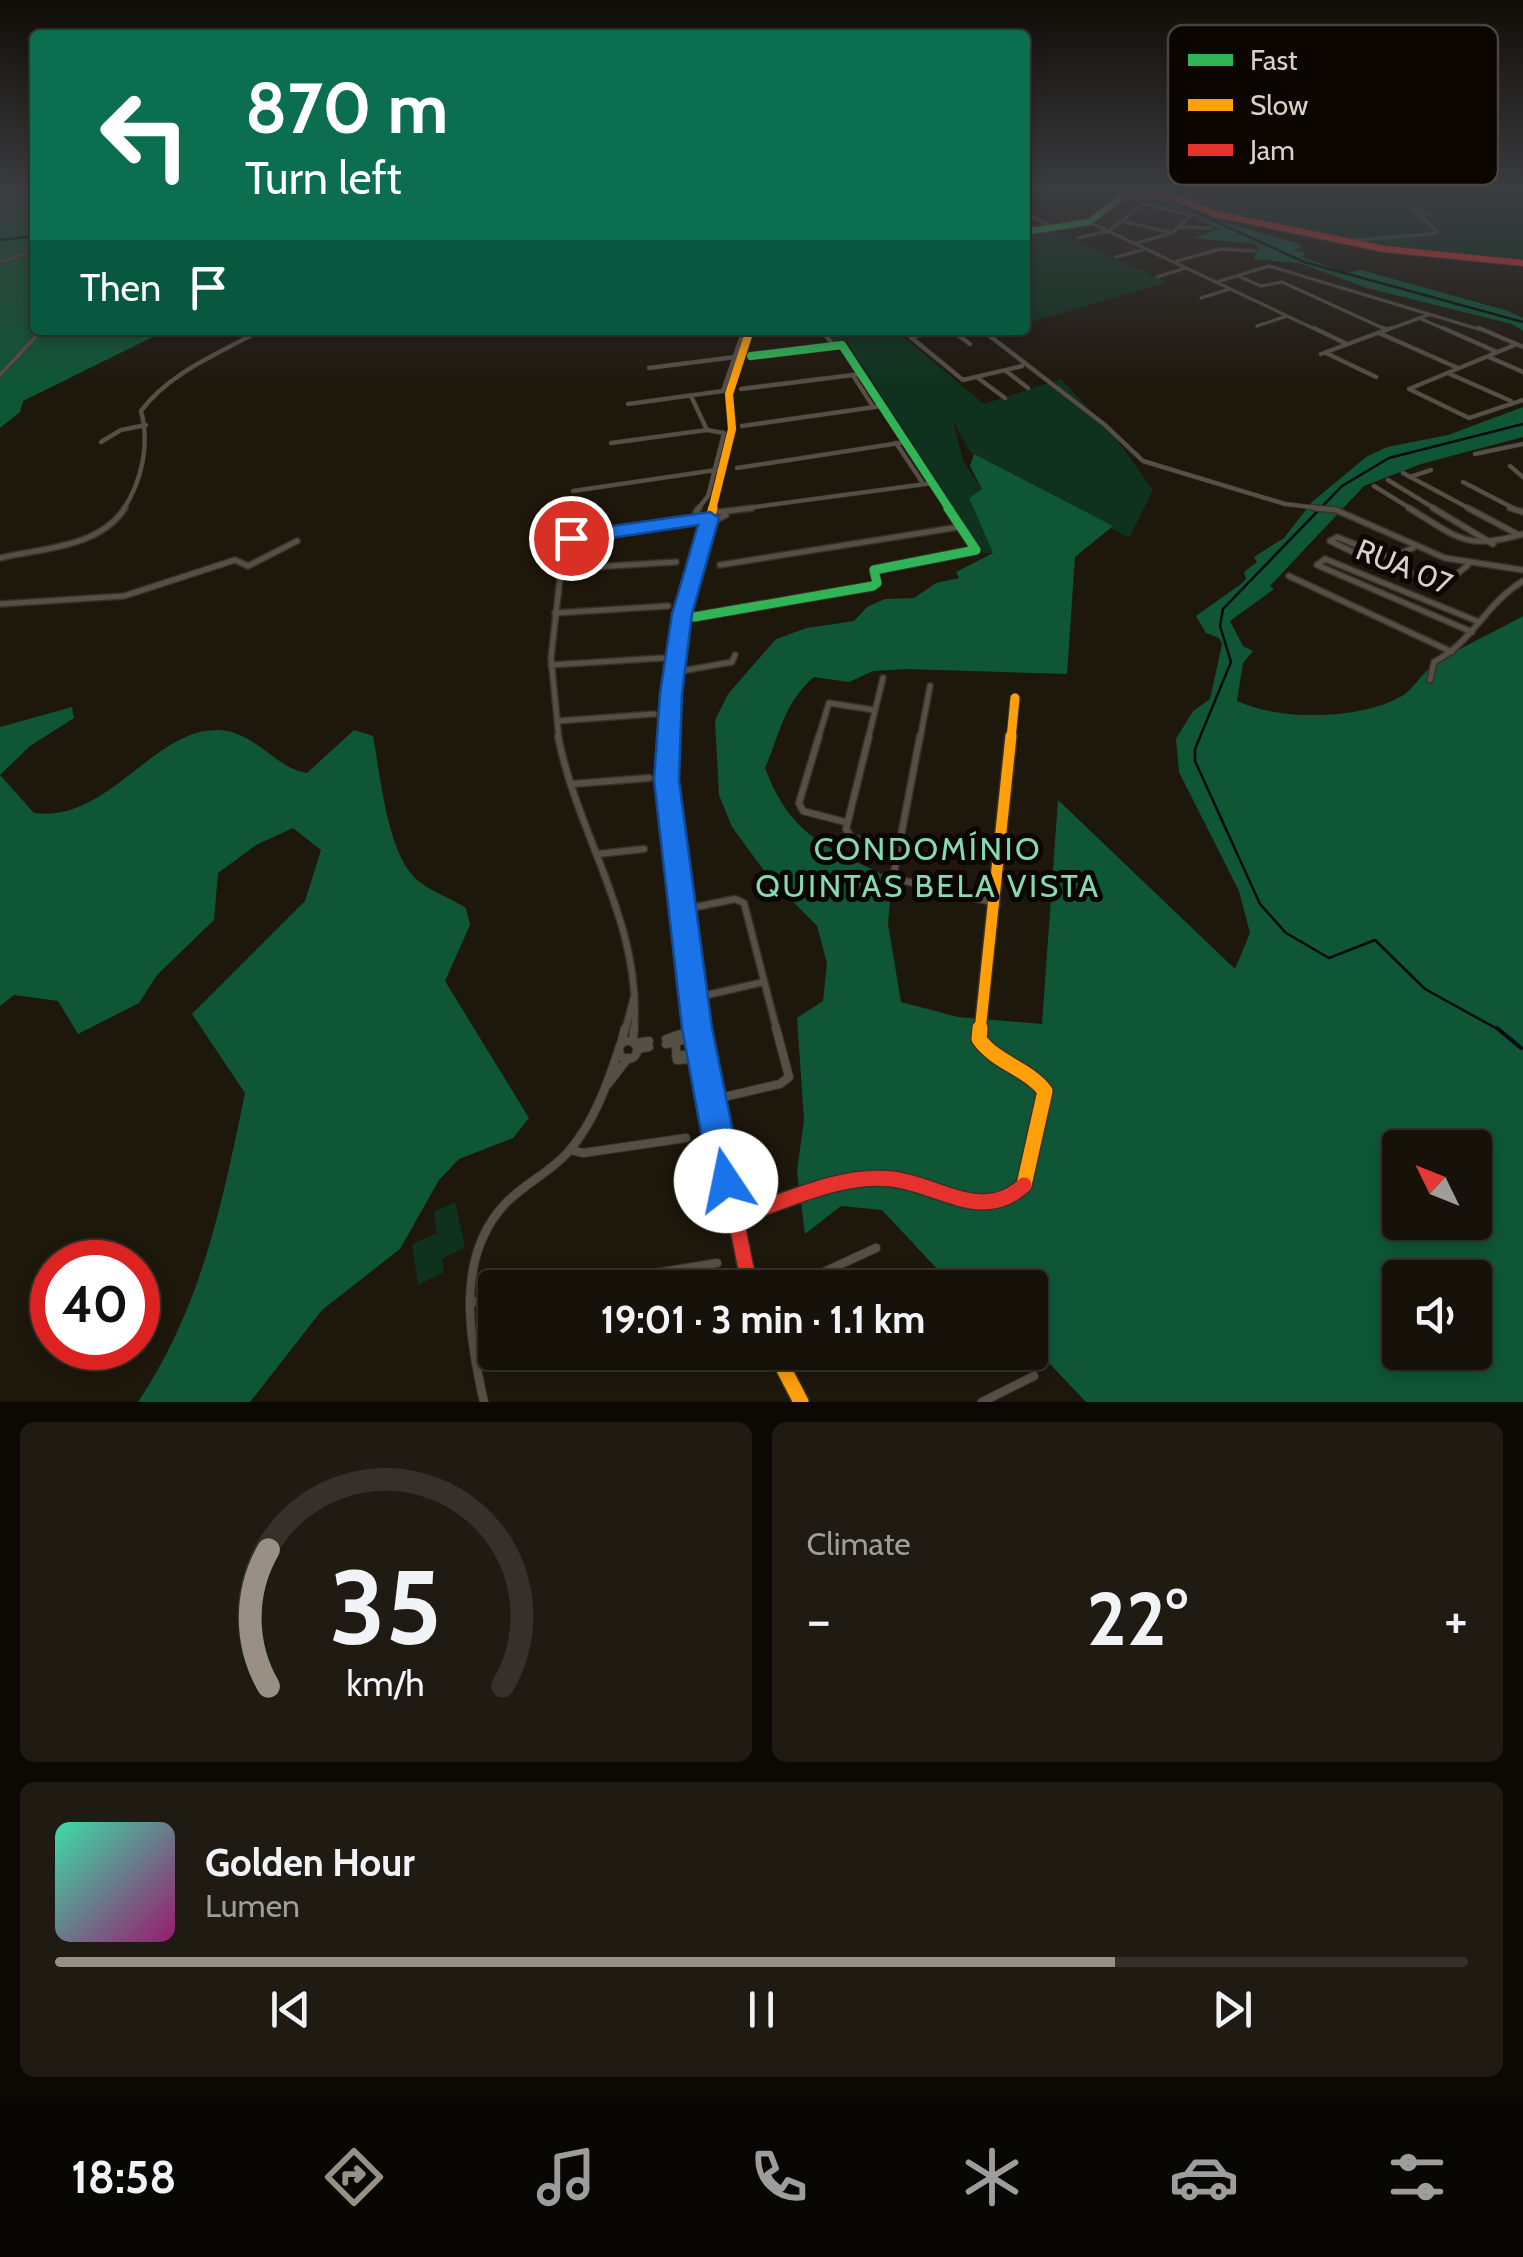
<!DOCTYPE html>
<html lang="en">
<head>
<meta charset="utf-8">
<style>
	:root { --surface:#161109; --page:#1f1a12; --text:#f1f3f6; --muted:#9e9d9c; --line:#35312a; --accent:#989084 }
	body { margin:0; font-family:Cabin,sans-serif; background:var(--page); color:var(--text); height:100vh; display:flex; flex-direction:column; font-size:38px; white-space:nowrap }
	* { box-sizing:border-box; margin:0 }
	p { font-size:32px; color:var(--muted) }
	.icon { flex:none; width:55px; height:55px; fill:none; stroke:currentColor; stroke-width:2; stroke-linecap:round; stroke-linejoin:round }
	.map { position:relative; height:1402px; overflow:hidden }
	.details { display:flex; flex-direction:column; gap:20px; padding:20px; background:#0c0905; flex:1 }
	.details>* { flex:none }
	.guide { position:absolute; left:30px; top:30px; width:1000px; height:305px; border-radius:10px; box-shadow:0 5px 15px #0003,0 0 0 2px var(--line); background:#0b6e4f; color:#fff; overflow:hidden }
	.needle { width:65px; rotate:313deg }
	.buttons { position:absolute; left:1382px; top:1130px; display:grid; gap:20px }
	.buttons a { display:grid; place-items:center; width:110px; height:110px; border-radius:10px; background:var(--surface); box-shadow:0 5px 15px #0003,0 0 0 2px var(--line); font-size:50px }
	.speed { position:absolute; left:30px; top:1240px; display:flex; gap:20px; font-size:50px; font-weight:700; text-align:center }
	.speed>* { display:grid; place-content:center; width:130px; height:130px; border-radius:50%; background:var(--surface); box-shadow:0 5px 15px #0003,0 0 0 2px var(--line); line-height:1 }
	.speed .limit { border:15px solid #d22; background:#fff; color:#111 }
	.pin { position:absolute; display:grid; place-items:center; width:85px; height:85px; color:#fff; margin:-42px; border:5px solid #fff; border-radius:50%; box-shadow:0 2px 10px #0007 }
	.me { position:absolute; width:110px; margin:-55px; rotate:349deg; stroke-linejoin:round; filter:drop-shadow(0 0 8px #0008) }
	.turn { display:flex; align-items:center; gap:35px; height:210px; padding:0 50px; font-size:45px }
	.turn .icon { width:130px; height:130px; stroke-width:2.5 }
	.turn b { display:block; font-size:70px; line-height:85px }
	.then { display:flex; align-items:center; height:95px; padding:0 50px; background:#0003; gap:20px; font-size:38px }
	.big { font-size:75px; font-weight:700; line-height:1.1 }
	.details .tile { flex:1; display:flex; flex-direction:column; justify-content:center; gap:15px; min-width:0; padding:0 35px; border-radius:15px; background:var(--page) }
	.details .dial { align-items:center; gap:0 }
	.dial svg { height:260px; overflow:visible; fill:none; stroke:var(--line); stroke-width:7; stroke-linecap:round; text-anchor:middle }
	.dial text { fill:var(--text); stroke:none }
	.song { display:flex; align-items:center; gap:30px }
	.cover { width:120px; height:120px; border-radius:15px; background:linear-gradient(135deg,hsl(160 70% 55%),hsl(320 70% 35%)) }
	.played { height:10px; border-radius:5px; background:linear-gradient(90deg,var(--accent) 75%,var(--line) 75%) }
	.keys { display:flex; justify-content:space-around; direction:ltr }
	.heat { display:flex; justify-content:space-between; align-items:center; font-size:55px; direction:ltr }
	.details .tiles { flex:1; display:grid; gap:20px; grid-template-columns:1fr 1fr }
	.tile:last-child { grid-column:span 2 }
	.trip { position:absolute; left:478px; top:1270px; width:570px; height:100px; border-radius:10px; background:var(--surface); box-shadow:0 5px 15px #0003,0 0 0 2px var(--line); font-weight:700; line-height:100px; text-align:center }
	.menu { display:flex; height:160px; justify-content:space-around; align-items:center; background:#090704; color:var(--muted) }
	.menu .icon { width:70px; height:70px }
	.menu .selected { color:var(--accent) }
	.menu b { font-size:45px; color:var(--text) }
	.map>svg:first-child { display:block }
</style>
</head>
<body>
<div class="map">
<svg width="1523" height="1402" viewBox="0 0 1523 1402">
	<rect width="100%" height="100%" fill="#1e170c"/>
	<g fill="#0e321e">
		<path d="M1128 189H1523V262L1386 248 1208 211 1173 194 1126 195Z"/>
		<path d="M1046 228 1167 282 1025 324V233Z"/>
		<path d="M826 330 899 333 984 404 1061 379 1115 437 1153 490 1129 538 970 452 953 421 964 463 982 489 969 498 993 553H983L847 342 834 343Z"/>
		<path d="M455 1202 465 1247 442 1259 444 1272 418 1285 412 1244 437 1233 434 1212Z"/>
	</g>
	<g fill="#0e5636" fill-rule="evenodd">
		<path d="M0 189H35V330H167L23 401 20 412 0 428Z"/>
		<path d="M1166 197 1192 206 1197 214 1297 243 1302 247 1295 250 1305 253 1303 257 1346 273 1361 270 1505 310 1523 318V331L1512 324 1367 288 1299 263 1253 259 1258 251 1256 244 1193 238 1219 229 1159 199Z"/>
		<path d="M1523 407V437L1421 464 1364 486 1270 586 1274 589 1230 621 1243 646 1253 651 1243 663 1237 701C1280 721 1360 720 1402 696 1413 689 1419 677 1429 669 1457 648 1493 633 1523 616V1402H1086L1030 1343V1288L954 1287 882 1210 841 1206 805 1234 797 1171 804 1120 797 1018 823 1001 827 963 817 926 768 876 732 827 719 795 715 720 728 694 776 639 807 628 854 621 867 607 885 599 914 598 936 583 959 578 956 572 993 553 969 498 982 489 970 466 974 454 1113 526 1075 557 1067 674 907 669 873 671 849 682 814 677C784 702 780 734 765 768 792 839 828 847 892 879L888 924 901 1002 958 1017 1042 1024 1058 800 1235 969 1250 933 1239 891 1179 772 1176 739 1193 711 1210 699 1222 644 1219 638 1206 633 1196 616 1241 584 1246 579 1244 572 1257 562 1254 557 1284 538 1312 502 1366 457 1387 447 1448 435ZM1400 1148H1475V1222H1400ZM1400 1278H1475V1352H1400Z"/>
		<path d="M72 707 74 718 30 746 0 775 34 813C109 823 153 728 219 730 254 731 275 768 307 773L354 730 373 736C380 774 386 836 407 868 420 889 446 895 466 908L470 925 445 981 529 1118 513 1138 459 1159 439 1180 400 1249 322 1310 250 1402H138C202 1306 222 1204 245 1093L192 1014 305 901 321 850 293 828 256 845 218 873 214 920 157 975 139 1003 78 1034 58 1001 14 995 0 1006V727Z"/>
	</g>
	<g fill="none" stroke-linecap="round" stroke-linejoin="round">
		<g stroke="#030a0e" stroke-width="2.5">
			<path d="M1171 201 1304 262 1523 322"/>
			<path d="M0 240 35 236"/>
			<path d="M1501 1031 1425 989 1375 940 1329 958 1286 933 1260 904 1195 761V749L1231 662 1220 626 1223 609 1342 486 1389 458 1523 424"/>
		</g>
		<path stroke="#030a0e" stroke-width="4" d="M1497 1028 1521 1048"/>
		<g stroke="#37312a" stroke-width="4">
			<g id="street-far4">
				<path d="M1025 213 1054 227"/>
				<path d="M1122 221 1168 232"/>
				<path d="M1089 222 1319 331"/>
				<path d="M1179 227 1210 228"/>
				<path d="M1078 238 1109 231 1143 204 1191 215 1172 233 1137 243"/>
				<path d="M1347 241 1431 234 1437 232 1411 207 1430 215"/>
				<path d="M1116 257 1142 250"/>
				<path d="M1177 261 1221 249 1254 251"/>
				<path d="M0 262 35 251"/>
				<path d="M1238 276 1261 286 1282 282 1387 330"/>
				<path d="M1157 277 1186 268"/>
				<path d="M1217 282 1269 266 1485 331"/>
				<path d="M1201 298 1230 289"/>
				<path d="M1419 318 1449 331"/>
				<path d="M1257 326 1287 316"/>
				<path d="M700 331 707 330"/>
				<path d="M938 331 942 330"/>
				<path d="M1384 331 1428 315"/>
			</g>
		</g>
		<g stroke="#37312a" stroke-width="5">
			<g id="street-far3">
				<path d="M1314 328 1347 344"/>
				<path d="M1383 328 1387 330"/>
				<path d="M1443 328 1497 352"/>
				<path d="M1479 328 1523 347"/>
				<path d="M822 330 833 345"/>
				<path d="M902 330 963 380 1022 366"/>
				<path d="M951 330 970 344"/>
				<path d="M982 330 1105 425 1143 461 1285 504 1336 510"/>
				<path d="M683 333 707 330"/>
				<path d="M1379 333 1458 368"/>
				<path d="M911 337 942 330"/>
				<path d="M1517 344 1409 389 1469 418 1523 400"/>
				<path d="M1326 353 1376 377"/>
				<path d="M1321 354 1391 328"/>
				<path d="M1489 357 1523 372"/>
				<path d="M649 368 735 357"/>
				<path d="M1006 371 1028 388"/>
				<path d="M1450 374 1511 401"/>
				<path d="M0 375 42 330"/>
				<path d="M854 377 872 405"/>
				<path d="M978 378 1005 398"/>
				<path d="M741 389 861 374"/>
				<path d="M691 396 707 430 724 433 708 496 697 510"/>
				<path d="M628 404 723 391 744 330"/>
				<path d="M742 426 882 406"/>
				<path d="M101 442 121 430 146 425"/>
				<path d="M611 443 707 430"/>
				<path d="M896 443 922 482"/>
				<path d="M1475 454 1523 444"/>
				<path d="M1510 466 1523 477"/>
				<path d="M737 468 906 442"/>
				<path d="M1403 473 1472 510"/>
				<path d="M1410 477 1431 470"/>
				<path d="M1388 480 1437 510"/>
				<path d="M1463 482 1517 510"/>
				<path d="M1374 486 1413 510"/>
				<path d="M573 491 716 470"/>
				<path d="M123 510C142 481 150 444 141 411 170 372 220 353 261 330"/>
				<path d="M733 510 933 483"/>
			</g>
		</g>
		<g stroke="#37312a" stroke-width="8">
			<g id="street-far2">
				<path d="M699 508 696 512 702 537"/>
				<path d="M1315 508 1336 510 1445 558 1523 570"/>
				<path d="M1409 508C1457 537 1466 551 1523 534"/>
				<path d="M1433 508 1493 544"/>
				<path d="M1468 508 1519 535"/>
				<path d="M1510 508 1523 512"/>
				<path d="M711 513 752 508"/>
				<path d="M571 538 710 517"/>
				<path d="M706 539 716 520 726 515"/>
				<path d="M1369 551 1359 555 1330 541 1337 537 1390 558 1413 548"/>
				<path d="M0 558C42 548 99 548 125 508"/>
				<path d="M720 565 959 527"/>
				<path d="M1408 572 1441 587 1468 565"/>
				<path d="M1289 576 1452 652"/>
				<path d="M0 604 124 596 235 560 248 566 297 541"/>
				<path d="M555 613 668 606"/>
				<path d="M1472 632 1317 565 1325 559 1479 622"/>
				<path d="M551 665 662 658"/>
				<path d="M676 672 732 662 735 655"/>
				<path d="M1430 680 1434 662C1473 642 1485 604 1523 581"/>
				<path d="M557 721 654 714"/>
				<path d="M559 739 551 658 561 569 676 562"/>
				<path d="M818 739 829 703 874 710"/>
				<path d="M868 739 883 678"/>
				<path d="M920 739 930 686"/>
			</g>
		</g>
		<g stroke="#37312a" stroke-width="9">
			<g id="street-far1">
				<path d="M558 736C578 838 643 923 634 1031"/>
				<path d="M819 736 799 803 803 811 845 822"/>
				<path d="M869 736 846 829 852 838 897 848"/>
				<path d="M920 736 893 878 991 902"/>
				<path d="M572 784 649 778"/>
				<path d="M598 854 644 849"/>
				<path d="M696 907 735 899 744 903 777 1031"/>
				<path d="M694 998 764 982"/>
				<path d="M625 1031 634 997"/>
				<path d="M691 1031 696 1029"/>
			</g>
		</g>
		<g stroke="#37312a" stroke-width="10">
			<g id="street">
				<path d="M675 1036 677 1060 690 1059 702 1066"/>
				<path d="M666 1039 696 1029"/>
				<circle cx="628" cy="1050" r="9"/>
				<path d="M633 1042 634 1028"/>
				<path d="M635 1043 649 1041"/>
				<path d="M621 1044 625 1028"/>
				<path d="M666 1044 696 1037"/>
				<path d="M637 1049 649 1047"/>
				<path d="M676 1056 702 1053"/>
				<path d="M608 1084 628 1058"/>
				<path d="M724 1097 780 1084 789 1077 776 1028"/>
				<path d="M571 1150 583 1153 686 1138"/>
				<path d="M564 1288 717 1263"/>
				<path d="M789 1288 876 1248"/>
				<path d="M473 1302 495 1298"/>
				<path d="M484 1402C469 1337 455 1259 504 1205 523 1184 550 1173 569 1151 594 1122 607 1085 619 1049"/>
				<path d="M982 1402 1034 1376"/>
			</g>
		</g>
		<g stroke="#37312a" stroke-width="8">
			<path id="fast-far2" d="M1025 232 1089 222 1122 197"/>
		</g>
		<g stroke="#37312a" stroke-width="9">
			<path id="fast-far1" d="M751 356 842 345 950 510"/>
		</g>
		<g stroke="#37312a" stroke-width="11">
			<path id="fast" d="M694 617 873 586 877 583 874 570 976 550 948 508"/>
		</g>
		<g stroke="#37312a" stroke-width="9">
			<path id="slow-far3" d="M712 510 732 429 729 394 750 330"/>
		</g>
		<g stroke="#37312a" stroke-width="11">
			<g id="slow-far2">
				<path d="M670 739 682 614 713 508"/>
				<path d="M1011 739 1015 698"/>
			</g>
		</g>
		<g stroke="#37312a" stroke-width="14">
			<g id="slow-far1">
				<path d="M670 736 666 780 672 830"/>
				<path d="M980 1031 1011 736"/>
			</g>
		</g>
		<g stroke="#37312a" stroke-width="18">
			<g id="slow">
				<path d="M980 1028 979 1039C996 1063 1027 1068 1045 1091L1024 1185"/>
				<path d="M775 1352 801 1402"/>
			</g>
		</g>
		<g stroke="#37312a" stroke-width="8">
			<path id="jam-far2" d="M1122 197 1168 195 1215 214 1384 249 1523 263"/>
		</g>
		<g stroke="#37312a" stroke-width="14">
			<path id="jam-far1" d="M672 830 698 1031"/>
		</g>
		<g stroke="#37312a" stroke-width="18">
			<g id="jam">
				<path d="M697 1028 750 1288"/>
				<path d="M733 1218C784 1203 838 1173 892 1179 938 1184 983 1224 1024 1185"/>
			</g>
		</g>
		<use href="#street-far4" stroke="#554f46" stroke-width="2.5"/>
		<use href="#street-far3" stroke="#554f46" stroke-width="4"/>
		<use href="#street-far2" stroke="#554f46" stroke-width="5"/>
		<use href="#street-far1" stroke="#554f46" stroke-width="6"/>
		<use href="#street" stroke="#554f46" stroke-width="8"/>
		<use href="#fast-far2" stroke="#30b455" stroke-width="6"/>
		<use href="#fast-far1" stroke="#30b455" stroke-width="8"/>
		<use href="#fast" stroke="#30b455" stroke-width="9"/>
		<use href="#slow-far3" stroke="#ff9f0a" stroke-width="8"/>
		<use href="#slow-far2" stroke="#ff9f0a" stroke-width="9"/>
		<use href="#slow-far1" stroke="#ff9f0a" stroke-width="11"/>
		<use href="#slow" stroke="#ff9f0a" stroke-width="15"/>
		<use href="#jam-far2" stroke="#e5322d" stroke-width="6"/>
		<use href="#jam-far1" stroke="#e5322d" stroke-width="11"/>
		<use href="#jam" stroke="#e5322d" stroke-width="15"/>
	</g>
	<linearGradient id="sky" x2="0" y2="1"><stop stop-color="#100d07"/><stop offset="0.49" stop-color="#3b3c40"/><stop offset="1" stop-color="#3b3c40" stop-opacity="0"/></linearGradient>
	<rect width="1523" height="386" fill="url(#sky)"/>
	<path fill="#1a73e8" stroke="#114b97" stroke-width="2.5" d="M710 512 719 518 692 614 682 694 679 780 712 1028 743 1181 738 1193 726 1198 714 1193 710 1181 682 1028 654 780 660 694 672 614 698 525 571 544 562 538 571 532Z"/>
	<g text-anchor="middle" stroke-width="10" stroke-linejoin="round" paint-order="stroke">
		<g font-size="30" fill="#dad1c4" stroke="#0b0601">
			<text transform="translate(1404 567) rotate(22)" y="10">RUA 07</text>
		</g>
		<g font-size="32" letter-spacing="2.5" fill="#86dab2" stroke="#0b0601">
			<text x="928" y="860">CONDOMÍNIO<tspan x="928" dy="37">QUINTAS BELA VISTA</tspan></text>
		</g>
	</g>
	<rect x="1168" y="25" width="330" height="160" rx="15" fill="#0b0601" stroke="#49433c" stroke-width="2.5"/>
	<rect x="1188" y="54" width="45" height="12" fill="#30b455"/>
	<rect x="1188" y="99" width="45" height="12" fill="#ff9f0a"/>
	<rect x="1188" y="144" width="45" height="12" fill="#e5322d"/>
	<g font-size="28" fill="#dad1c4">
		<text x="1250" y="70">Fast</text>
		<text x="1250" y="115">Slow</text>
		<text x="1250" y="160">Jam</text>
	</g>
</svg>
<div class="buttons">
<a><svg class="needle" viewBox="-14 -14 28 28"><path d="M0-13l5 13h-10z" fill="#e53935"/><path d="M0 13l5-13h-10z" fill="#9e9d9c"/></svg></a>
<a><svg class="icon" aria-label="sound" viewBox="0 0 24 24"><path d="M4 9h4l5-4v14l-5-4H4zM17 9q2 3 0 6"/></svg></a>
</div>
<div class="speed"><div class="limit">40</div></div>
<div class="pin" style="left:571px;top:538px;background:#d93025"><svg class="icon" aria-label="arrive" viewBox="0 0 24 24"><path d="M6 21V4h12l-3 4 3 4H6"/></svg></div>
<svg class="me" style="left:726px;top:1181px" viewBox="-20 -20 40 40"><circle r="19" fill="#fff"/><path d="M0-13L10 11 0 6-10 11z" fill="#1a73e8"/></svg>
<div class="trip">19:01 · 3 min · 1.1 km</div>
<div class="guide">
<div class="turn"><svg class="icon" aria-label="left" viewBox="0 0 24 24"><path d="M17 20v-9H6M10 6l-5 5 5 5"/></svg><div><b>870 m</b>Turn left</div></div>
<div class="then">Then<svg class="icon" aria-label="arrive" viewBox="0 0 24 24"><path d="M6 21V4h12l-3 4 3 4H6"/></svg></div>
</div>
</div>
<section class="details">
<div class="tiles">
<div class="tile dial"><svg viewBox="0 0 100 80">
<path d="M14 69A42 42 0 1 1 86 69"/>
<path d="M14 69A42 42 0 0 1 14 27" stroke="#989084"/>
<text x="50" y="56" font-size="32" font-weight="700">35</text>
<text x="50" y="72" font-size="11">km/h</text>
</svg></div>
<div class="tile"><p>Climate</p>
<div class="heat"><a>−</a><b class="big">22°</b><a>+</a></div>
</div>
<div class="tile">
<div class="song"><i class="cover"></i><div><b>Golden Hour</b><p>Lumen</p></div></div>
<div class="played"></div>
<div class="keys"><svg class="icon" aria-label="previous" viewBox="0 0 24 24"><path d="M18 5L8 12l10 7zM5 5v14"/></svg><svg class="icon" aria-label="pause" viewBox="0 0 24 24"><path d="M8 5v14M16 5v14"/></svg><svg class="icon" aria-label="next" viewBox="0 0 24 24"><path d="M6 5l10 7-10 7zM19 5v14"/></svg></div>
</div>
</div>
</section>
<nav class="menu">
<b>18:58</b>
<svg class="icon selected" aria-label="directions" viewBox="0 0 24 24"><path d="M12 3l9 9-9 9-9-9zM9 14v-3h6M13 9l2 2-2 2"/></svg>
<svg class="icon" aria-label="music" viewBox="0 0 24 24"><path d="M9 18V5l10-2v13"/><circle cx="6" cy="18" r="3"/><circle cx="16" cy="16" r="3"/></svg>
<svg class="icon" aria-label="phone" viewBox="0 0 24 24"><path d="M5 4h4l2 5-3 2q2 4 5 5l2-3 5 2v4C11 20 4 13 5 4z"/></svg>
<svg class="icon" aria-label="climate" viewBox="0 0 24 24"><path d="M12 3v18M4 7l16 10M4 17L20 7"/></svg>
<svg class="icon" aria-label="car" viewBox="0 0 24 24"><path d="M5 17H2v-5l4-1 3-4h7l3 4 3 1v5h-3M9 17h6M6 11h13"/><circle cx="7" cy="17" r="2"/><circle cx="17" cy="17" r="2"/></svg>
<svg class="icon" aria-label="filters" viewBox="0 0 24 24"><path d="M4 7h16M4 17h16"/><circle cx="9" cy="7" r="2"/><circle cx="15" cy="17" r="2"/></svg>
</nav>
</body>
</html>
